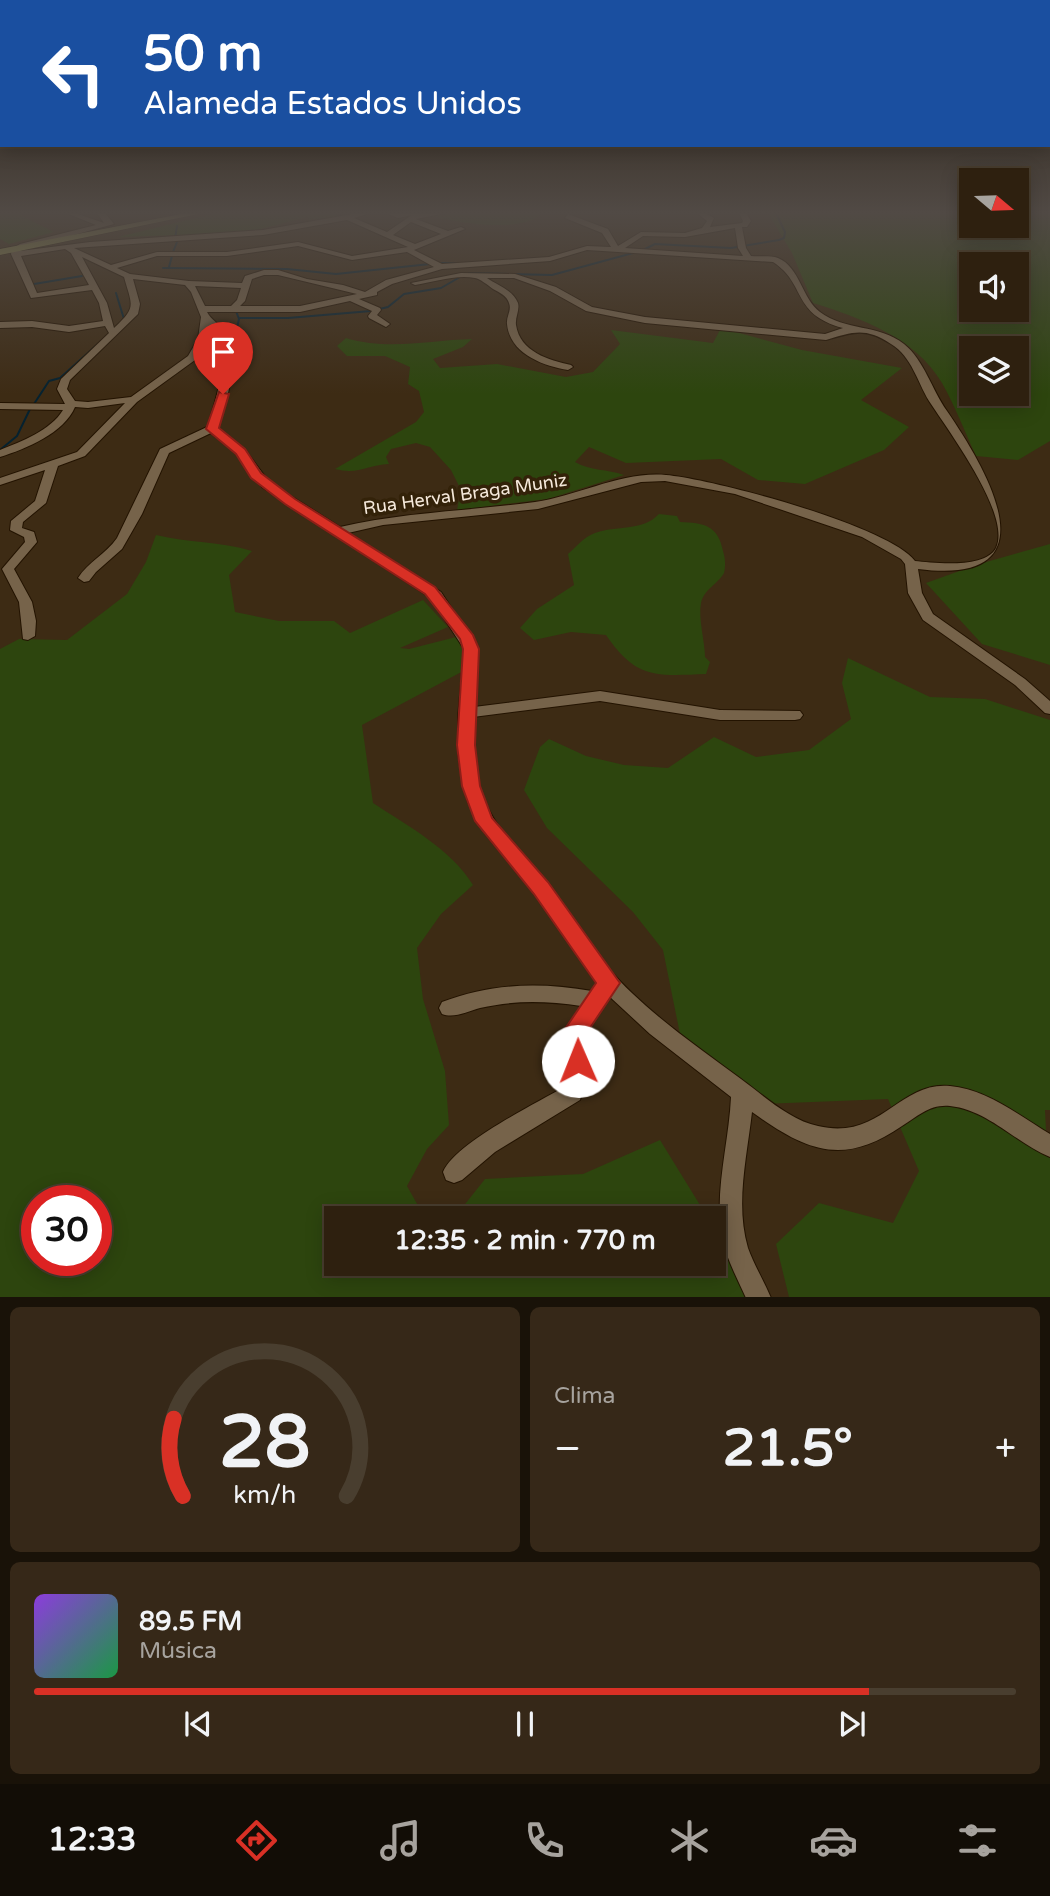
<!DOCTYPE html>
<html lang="pt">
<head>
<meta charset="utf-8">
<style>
	:root { --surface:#2e200f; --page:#362818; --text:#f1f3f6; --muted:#a7a39e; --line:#493e2f; --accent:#d93025 }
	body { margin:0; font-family:"Varela Round",sans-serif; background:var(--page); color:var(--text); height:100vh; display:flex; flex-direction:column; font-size:26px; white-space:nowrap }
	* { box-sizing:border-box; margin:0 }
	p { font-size:23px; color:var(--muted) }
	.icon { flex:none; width:38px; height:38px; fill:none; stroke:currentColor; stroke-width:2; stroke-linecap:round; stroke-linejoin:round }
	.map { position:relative; height:1297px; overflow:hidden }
	.side { display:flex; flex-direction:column; gap:10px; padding:10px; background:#191208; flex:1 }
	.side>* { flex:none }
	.guide { position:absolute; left:0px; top:0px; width:1050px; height:147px; box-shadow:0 4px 18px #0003,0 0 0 2px var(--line); background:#1a4fa0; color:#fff; overflow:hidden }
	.needle { width:46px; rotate:109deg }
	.buttons { position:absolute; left:959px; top:168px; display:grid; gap:14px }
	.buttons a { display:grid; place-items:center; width:70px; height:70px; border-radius:0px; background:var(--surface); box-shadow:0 4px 18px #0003,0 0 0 2px var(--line); font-size:35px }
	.speed { position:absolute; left:21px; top:1185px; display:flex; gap:14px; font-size:35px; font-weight:700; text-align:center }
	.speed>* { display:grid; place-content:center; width:91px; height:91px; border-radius:50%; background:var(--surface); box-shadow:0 4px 18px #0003,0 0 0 2px var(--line); line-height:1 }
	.speed .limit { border:10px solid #d22; background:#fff; color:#111 }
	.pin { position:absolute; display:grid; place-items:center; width:60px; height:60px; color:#fff; margin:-72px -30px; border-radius:50% 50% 50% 0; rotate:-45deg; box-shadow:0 0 7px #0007 }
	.pin .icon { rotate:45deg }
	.me { position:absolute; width:77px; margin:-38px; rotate:359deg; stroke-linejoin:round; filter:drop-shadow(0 0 5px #0008) }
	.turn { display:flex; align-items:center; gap:24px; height:147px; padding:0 28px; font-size:32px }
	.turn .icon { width:91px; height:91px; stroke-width:2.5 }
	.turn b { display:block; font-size:49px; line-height:60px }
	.big { font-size:52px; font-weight:700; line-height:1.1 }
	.side .tile { flex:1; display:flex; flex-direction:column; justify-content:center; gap:10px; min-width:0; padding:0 24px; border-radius:10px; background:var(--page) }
	.side .dial { align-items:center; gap:0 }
	.dial svg { height:182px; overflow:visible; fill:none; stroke:var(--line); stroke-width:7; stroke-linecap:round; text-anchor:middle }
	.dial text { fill:var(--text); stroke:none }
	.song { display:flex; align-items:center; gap:21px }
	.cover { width:84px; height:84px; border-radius:10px; background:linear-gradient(135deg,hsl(270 70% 55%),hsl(140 70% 35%)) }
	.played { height:7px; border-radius:4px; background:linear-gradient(90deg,var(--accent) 85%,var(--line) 85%) }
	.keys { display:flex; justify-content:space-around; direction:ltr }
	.heat { display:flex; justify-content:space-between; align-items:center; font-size:38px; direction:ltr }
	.side .tiles { flex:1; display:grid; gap:10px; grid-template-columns:1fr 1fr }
	.tile:last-child { grid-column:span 2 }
	.trip { position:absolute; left:324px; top:1206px; width:402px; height:70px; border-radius:0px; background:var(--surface); box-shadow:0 4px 18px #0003,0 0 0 2px var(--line); font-weight:700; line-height:70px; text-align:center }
	.menu { display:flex; height:112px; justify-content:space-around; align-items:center; background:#120d06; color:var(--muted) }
	.menu .icon { width:49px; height:49px }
	.menu .active { color:var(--accent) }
	.menu b { font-size:32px; color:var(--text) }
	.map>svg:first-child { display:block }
</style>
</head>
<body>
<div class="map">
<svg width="1050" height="1298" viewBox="0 0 1050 1298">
	<rect width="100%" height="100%" fill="#3d2b14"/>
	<g fill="#2d450e" fill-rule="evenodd">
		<path d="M0 213H27L20 215 54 232 9 244 0 239V219L3 218H0Z"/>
		<path d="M216 213H332L346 219 320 224 316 219 309 220 307 217 245 233 118 237Z"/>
		<path d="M423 213H542C523 235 448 222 423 213Z"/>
		<path d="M768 213H971V226H1017V213H1050V441L1018 460 976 456C965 432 955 406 942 383 915 337 860 318 813 303L792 253ZM971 264H1017V310H971ZM971 348H1017V394H971Z"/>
		<path d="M721 328 802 350 902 368 861 400 909 427 884 450 805 484 758 480 721 459 626 463 589 447 575 462C591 471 607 469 624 475L548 499 457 510 461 490 451 470 430 447 416 443 391 449 386 457 389 464C367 465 358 475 335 469L416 422 424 412 419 391 408 384 410 367 385 356H347L337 346 346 338C389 351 429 340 472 339L463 347 433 359 440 368 497 364 566 377 593 372 620 344 611 330 713 343Z"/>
		<path d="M659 514 677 516 680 522C704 523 718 525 723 551 725 557 726 566 724 573 718 584 704 589 701 603 698 618 705 642 705 657L710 662 706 674C655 676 636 679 606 635L571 632 534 640 520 628 537 609 574 585 568 554C577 546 584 537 595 533 616 525 642 532 659 514Z"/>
		<path d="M156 535C188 543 220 541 252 551L229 575 235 612 279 621H334L350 633 423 600 448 627 400 648 409 649 460 636 467 669 362 725 373 803C408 826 451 849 473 885L441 914 417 948 423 999 445 1071 449 1125 427 1149 407 1186 425 1218H336V1264H714V1228L748 1297 0 1298V649L19 639 67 640 127 594 146 562ZM37 1200H96V1260H37Z"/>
		<path d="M1050 544V665L982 644 926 583 979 564Z"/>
		<path d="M848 658 930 697 985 699 1050 720V1110H1045L1047 1150 1050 1152V1297H789L776 1244 819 1203 893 1223 919 1171 888 1099 762 1104 680 1034 663 950 633 912 547 828 524 790 540 747 549 739 586 756 624 765 668 768 714 737 756 757 809 750 851 719 842 683Z"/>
		<path d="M660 1140 708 1218H454L485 1179 583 1174Z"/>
	</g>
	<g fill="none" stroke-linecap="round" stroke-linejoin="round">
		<g stroke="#052230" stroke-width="2">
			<path d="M175 239 177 226"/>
			<path d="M643 250 655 244 731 248 779 240 784 238 785 232 776 213"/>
			<path d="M173 252 177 242"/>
			<path d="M437 263H465"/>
			<path d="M169 267 172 256"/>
			<path d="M163 268 287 269 336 274 430 264"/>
			<path d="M469 273 552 275 633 253"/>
			<path d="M34 284 82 276"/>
			<path d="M116 293 124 319"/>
			<path d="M236 311 239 319 237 328"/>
			<path d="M239 318H288L371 311 388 307 404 294 441 288 460 277"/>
			<path d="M34 404 49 381 60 378 99 343"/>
			<path d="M0 450 17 436 30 409"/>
		</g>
		<g stroke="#231300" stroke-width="2">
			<path id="minor" d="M66 213H75L104 223 97 213H105L114 224 26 248 20 251 90 242 263 230 358 213H370L354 218 387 232 412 215 398 218 386 213H446L416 219 448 231 461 227 465 229 414 250 442 264 549 257 587 246 611 247 602 233 565 218 568 214 608 229 618 246 641 232 685 233 702 228 707 221 697 213H705L714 218 710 227 742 223 743 221 739 213H746L751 221 747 227H742L746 248 751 256C759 257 770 255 778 258 800 267 802 299 820 312 845 331 879 324 904 344 924 360 932 390 947 411 995 481 1050 586 918 569L922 593 933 614 1025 679 1050 701V714L1045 713 1015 685 923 620 908 593 905 564 901 559 862 537 735 494 665 481 641 482 538 509 383 525 348 533 441 592 478 649 474 707 600 691 720 710 800 711 803 715 800 719 795 720H720L600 701 473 717C472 747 473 778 487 806 500 835 525 856 545 881 567 908 584 940 607 967 645 1011 695 1045 741 1079 764 1096 790 1120 818 1126 881 1141 899 1081 950 1086 986 1089 1020 1116 1050 1134V1157C1016 1143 988 1110 950 1106 930 1104 918 1116 902 1126 843 1167 806 1151 752 1112 747 1157 735 1204 748 1248 754 1265 764 1281 771 1298H746C737 1278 726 1258 722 1237 714 1190 729 1143 731 1097L650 1034 610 997 584 1034 589 1072 580 1100 495 1152 462 1180 454 1183 446 1180 443 1172C455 1143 535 1104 564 1087L569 1072 564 1032 581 1006C547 1001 514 1000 480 1008 468 1011 454 1019 442 1014L439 1008 442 1002C492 983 540 982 592 991L597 984 542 903 485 833 468 802 463 786 458 753V718L464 649 431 598 262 487 237 454 211 433 169 453 142 514 122 549 96 572 89 581 84 582 78 578C88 562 106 554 117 538L160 449 207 427C216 401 234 347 209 326L208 339 195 360 137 402 85 456 58 466 46 503 23 522 22 528 34 532 37 542 14 569 32 602 36 621 35 636 28 640 23 639 19 602 2 569 25 542 24 537 10 530 11 521 35 501 45 470 0 485V478L77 452 125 403 88 408 75 407C64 433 26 449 0 457V450C22 441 50 431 63 410L0 409V403L65 404 57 389 61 379 109 333 105 326 69 332 32 327 0 328V322L32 321 69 326 103 321 99 303 92 290 31 298 11 254 12 249 20 244 96 225ZM347 220 408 247 352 256 298 242 227 252H157L111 265 74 248 263 235ZM411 222 441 234 415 244 393 235ZM735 228 738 248 743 256 625 248 643 236 685 237ZM298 246 352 260 407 252 434 267 386 280 365 292 343 285 307 279 278 270H264L245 276 242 283 189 281 130 274 117 268 157 256H227ZM65 249 71 253 89 285 37 293 21 256ZM587 250 773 262C807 284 791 314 843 328L825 334 645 317 592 307 556 287 515 274 461 273 411 283 415 285C433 282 457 274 475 278 480 279 488 285 493 289 499 292 507 296 509 303 512 310 506 317 507 324 510 354 543 366 568 370L573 367 571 365C549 360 520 352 516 325 515 317 520 310 518 303 513 290 497 285 487 278H514L550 291 586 311 645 323 826 340C853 332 865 327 891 344 912 357 917 381 929 401 947 429 1012 515 996 548 985 569 934 563 915 561 889 526 713 479 666 475 622 471 578 496 535 502 470 511 404 512 340 527L270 483 245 450 218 428C227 400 240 361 225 332 220 324 211 320 207 312H300L350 301 372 311 368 316 369 318 386 327 390 324 377 315 381 310 380 308 359 299 377 295V292L392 284 442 269 550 261ZM82 257 124 277C132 306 137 307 114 328L107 303ZM264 275H278L357 294 300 306H240L245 301 252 279ZM133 279 185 285 191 292 201 317 198 339 188 356 131 397 88 402 75 401 67 389 70 380 138 314 140 304ZM195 286 241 288 237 300 231 306H205Z"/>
		</g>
		<g stroke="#231300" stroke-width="1">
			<path id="major" d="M186 213H203L0 255V249Z"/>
		</g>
		<use href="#minor" fill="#76634a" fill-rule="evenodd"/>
		<use href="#major" fill="#93924e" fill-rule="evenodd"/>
	</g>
	<linearGradient id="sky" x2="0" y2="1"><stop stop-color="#22180b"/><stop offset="0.54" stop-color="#514a45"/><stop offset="1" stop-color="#514a45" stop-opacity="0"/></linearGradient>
	<rect width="1050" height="394" fill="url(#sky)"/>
	<path fill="#d93025" stroke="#8d1f18" stroke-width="2" d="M219 392 229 394 219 428 245 449 261 473 295 499 435 587 473 635 479 649 475 745 480 786 492 818 548 882 620 983 586 1034 589 1061 586 1069 578 1072 569 1069 563 1032 596 983 534 894 475 821 462 786 457 745 463 649 460 639 425 594 285 504 251 478 236 454 206 429Z"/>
	<g text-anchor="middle" stroke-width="7" stroke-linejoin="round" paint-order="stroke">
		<g font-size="18" fill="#f5e9db" stroke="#332209">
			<text transform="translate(465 494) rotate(-8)" y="6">Rua Herval Braga Muniz</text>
		</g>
	</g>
</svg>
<div class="buttons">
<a><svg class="needle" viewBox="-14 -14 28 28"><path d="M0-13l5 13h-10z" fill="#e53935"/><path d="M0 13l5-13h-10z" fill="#a7a39e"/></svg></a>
<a><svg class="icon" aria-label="sound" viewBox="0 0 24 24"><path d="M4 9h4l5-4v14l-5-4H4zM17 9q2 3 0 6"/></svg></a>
<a><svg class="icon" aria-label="layers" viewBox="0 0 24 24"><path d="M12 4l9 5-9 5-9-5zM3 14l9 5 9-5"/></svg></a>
</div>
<div class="speed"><div class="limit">30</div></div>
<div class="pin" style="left:223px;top:394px;background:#d93025"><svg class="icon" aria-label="arrive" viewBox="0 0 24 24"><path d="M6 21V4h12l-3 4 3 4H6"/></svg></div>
<svg class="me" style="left:578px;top:1061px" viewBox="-20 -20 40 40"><circle r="19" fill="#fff"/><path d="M0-13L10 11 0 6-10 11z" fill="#d93025"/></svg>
<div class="trip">12:35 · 2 min · 770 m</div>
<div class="guide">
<div class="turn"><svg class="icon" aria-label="left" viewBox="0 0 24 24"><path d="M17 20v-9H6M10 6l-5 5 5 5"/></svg><div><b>50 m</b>Alameda Estados Unidos</div></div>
</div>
</div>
<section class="side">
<div class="tiles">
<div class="tile dial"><svg viewBox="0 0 100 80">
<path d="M14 69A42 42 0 1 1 86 69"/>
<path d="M14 69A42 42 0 0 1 10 35" stroke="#d93025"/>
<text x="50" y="56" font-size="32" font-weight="700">28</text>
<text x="50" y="72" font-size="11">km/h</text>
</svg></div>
<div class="tile"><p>Clima</p>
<div class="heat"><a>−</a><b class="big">21.5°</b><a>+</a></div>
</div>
<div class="tile">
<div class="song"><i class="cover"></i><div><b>89.5 FM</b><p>Música</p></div></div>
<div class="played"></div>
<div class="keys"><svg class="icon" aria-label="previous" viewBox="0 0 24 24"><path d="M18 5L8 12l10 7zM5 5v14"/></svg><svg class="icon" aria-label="pause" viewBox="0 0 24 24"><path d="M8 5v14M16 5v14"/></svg><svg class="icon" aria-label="next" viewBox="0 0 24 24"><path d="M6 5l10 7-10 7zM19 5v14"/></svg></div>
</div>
</div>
</section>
<nav class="menu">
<b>12:33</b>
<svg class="icon active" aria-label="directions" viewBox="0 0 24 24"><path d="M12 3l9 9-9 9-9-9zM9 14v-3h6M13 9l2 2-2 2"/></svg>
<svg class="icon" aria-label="music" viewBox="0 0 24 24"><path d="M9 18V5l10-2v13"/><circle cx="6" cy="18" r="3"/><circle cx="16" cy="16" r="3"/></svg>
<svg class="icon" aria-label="phone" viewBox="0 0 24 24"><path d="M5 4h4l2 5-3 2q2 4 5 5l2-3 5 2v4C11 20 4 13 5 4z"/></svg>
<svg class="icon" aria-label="climate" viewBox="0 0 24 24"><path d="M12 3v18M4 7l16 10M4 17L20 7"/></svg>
<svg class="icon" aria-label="car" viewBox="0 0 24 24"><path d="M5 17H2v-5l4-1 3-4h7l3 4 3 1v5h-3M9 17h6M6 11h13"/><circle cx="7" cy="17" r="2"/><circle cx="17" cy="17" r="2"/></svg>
<svg class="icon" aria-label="filters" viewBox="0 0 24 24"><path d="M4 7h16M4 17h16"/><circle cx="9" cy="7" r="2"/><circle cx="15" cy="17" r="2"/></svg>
</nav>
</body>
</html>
